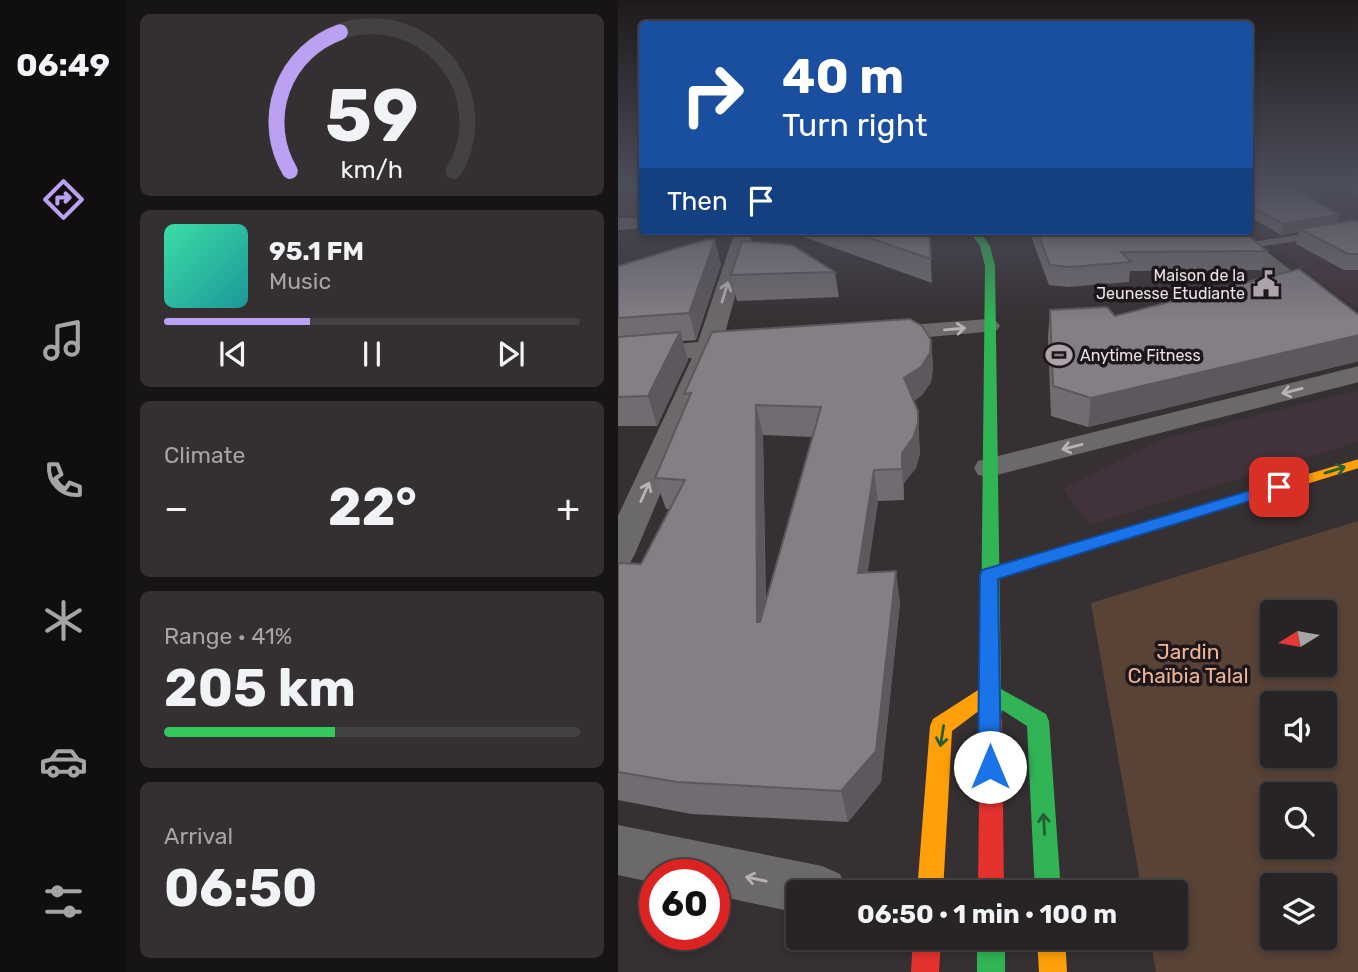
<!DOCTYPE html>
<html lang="en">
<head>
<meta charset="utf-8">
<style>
	:root { --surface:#282426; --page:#343032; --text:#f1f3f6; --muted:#a5a4a7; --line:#444143; --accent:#bca0f2 }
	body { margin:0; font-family:Rubik,sans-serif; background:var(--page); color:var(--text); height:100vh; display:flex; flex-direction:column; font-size:26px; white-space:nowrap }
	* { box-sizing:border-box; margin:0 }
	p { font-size:23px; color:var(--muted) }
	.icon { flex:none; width:38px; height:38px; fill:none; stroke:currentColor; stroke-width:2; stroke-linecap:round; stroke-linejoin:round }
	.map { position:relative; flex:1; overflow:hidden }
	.details { display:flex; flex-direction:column; gap:14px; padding:14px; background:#161415; width:492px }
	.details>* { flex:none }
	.banner { position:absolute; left:21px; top:21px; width:614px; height:214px; border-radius:7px; box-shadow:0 4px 10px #0003,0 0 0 2px var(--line); background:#1a4fa0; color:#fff; overflow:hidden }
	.needle { width:46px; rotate:259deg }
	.buttons { position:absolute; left:642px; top:600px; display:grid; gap:14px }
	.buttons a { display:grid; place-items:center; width:77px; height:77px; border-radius:7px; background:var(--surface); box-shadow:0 4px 10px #0003,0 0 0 2px var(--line); font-size:35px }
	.speed { position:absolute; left:21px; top:859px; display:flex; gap:14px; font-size:35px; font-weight:700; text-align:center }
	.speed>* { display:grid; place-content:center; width:91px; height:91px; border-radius:50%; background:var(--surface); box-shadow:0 4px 10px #0003,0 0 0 2px var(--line); line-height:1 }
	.speed .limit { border:10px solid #d22; background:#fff; color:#111 }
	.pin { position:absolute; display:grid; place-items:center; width:60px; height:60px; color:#fff; margin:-30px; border-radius:14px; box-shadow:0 4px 10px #0006 }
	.me { position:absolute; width:77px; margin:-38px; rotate:0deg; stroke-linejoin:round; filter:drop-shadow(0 0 5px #0008) }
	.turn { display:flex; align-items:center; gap:24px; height:147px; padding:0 28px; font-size:32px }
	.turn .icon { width:91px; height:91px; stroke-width:2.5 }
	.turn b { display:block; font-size:49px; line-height:60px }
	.then { display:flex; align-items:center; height:66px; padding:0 28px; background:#0003; gap:14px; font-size:26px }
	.big { font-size:52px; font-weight:700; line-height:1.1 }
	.details .tile { flex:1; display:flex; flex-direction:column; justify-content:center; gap:10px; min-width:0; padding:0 24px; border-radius:10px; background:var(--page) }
	.details .dial { align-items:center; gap:0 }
	.dial svg { height:182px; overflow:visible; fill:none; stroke:var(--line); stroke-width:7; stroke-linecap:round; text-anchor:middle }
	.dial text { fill:var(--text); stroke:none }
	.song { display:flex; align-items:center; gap:21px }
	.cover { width:84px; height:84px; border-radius:10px; background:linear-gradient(135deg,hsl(160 70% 55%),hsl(180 70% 35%)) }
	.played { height:7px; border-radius:4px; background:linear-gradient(90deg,var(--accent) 35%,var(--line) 35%) }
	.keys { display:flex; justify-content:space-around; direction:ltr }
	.heat { display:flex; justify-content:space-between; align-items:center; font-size:38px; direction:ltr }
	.charge { height:10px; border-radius:5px; background:linear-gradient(90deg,#34c759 41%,var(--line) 0) }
	.trip { position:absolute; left:168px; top:880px; width:402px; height:70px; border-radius:7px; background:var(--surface); box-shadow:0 4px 10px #0003,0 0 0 2px var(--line); font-weight:700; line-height:70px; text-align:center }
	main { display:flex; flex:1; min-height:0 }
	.tab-bar { display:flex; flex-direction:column; width:126px; justify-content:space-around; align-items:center; background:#100e0f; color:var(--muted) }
	.tab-bar .icon { width:49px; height:49px }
	.tab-bar .on { color:var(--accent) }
	.tab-bar b { font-size:32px; color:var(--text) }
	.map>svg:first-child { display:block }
</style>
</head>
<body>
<main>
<nav class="tab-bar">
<b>06:49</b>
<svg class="icon on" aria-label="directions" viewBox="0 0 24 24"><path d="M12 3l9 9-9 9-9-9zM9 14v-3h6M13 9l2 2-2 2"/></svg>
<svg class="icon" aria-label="music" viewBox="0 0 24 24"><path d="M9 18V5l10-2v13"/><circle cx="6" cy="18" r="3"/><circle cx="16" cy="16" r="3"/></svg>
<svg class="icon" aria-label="phone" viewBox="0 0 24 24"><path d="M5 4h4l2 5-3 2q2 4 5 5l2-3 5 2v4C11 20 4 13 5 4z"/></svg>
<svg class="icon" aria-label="climate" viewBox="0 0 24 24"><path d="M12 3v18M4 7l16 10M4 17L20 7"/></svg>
<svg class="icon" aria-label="car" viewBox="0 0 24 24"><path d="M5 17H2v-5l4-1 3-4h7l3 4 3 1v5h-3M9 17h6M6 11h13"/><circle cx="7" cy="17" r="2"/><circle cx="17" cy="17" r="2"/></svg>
<svg class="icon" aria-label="filters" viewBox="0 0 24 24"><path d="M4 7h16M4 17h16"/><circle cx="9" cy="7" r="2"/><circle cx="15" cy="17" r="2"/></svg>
</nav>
<section class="details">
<div class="tile dial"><svg viewBox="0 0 100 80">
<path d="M14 69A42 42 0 1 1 86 69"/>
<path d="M14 69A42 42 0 0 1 36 8" stroke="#bca0f2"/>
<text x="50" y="56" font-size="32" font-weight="700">59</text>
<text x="50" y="72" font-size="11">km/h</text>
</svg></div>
<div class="tile">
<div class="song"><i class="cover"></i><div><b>95.1 FM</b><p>Music</p></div></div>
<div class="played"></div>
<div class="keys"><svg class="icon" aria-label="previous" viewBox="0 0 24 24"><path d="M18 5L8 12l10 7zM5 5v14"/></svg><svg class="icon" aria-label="pause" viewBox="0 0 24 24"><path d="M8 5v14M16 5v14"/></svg><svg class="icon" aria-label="next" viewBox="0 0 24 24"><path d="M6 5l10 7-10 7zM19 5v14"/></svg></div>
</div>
<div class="tile"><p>Climate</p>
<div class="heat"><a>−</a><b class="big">22°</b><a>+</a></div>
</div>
<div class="tile"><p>Range · 41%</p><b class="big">205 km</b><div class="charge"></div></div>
<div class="tile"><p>Arrival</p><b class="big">06:50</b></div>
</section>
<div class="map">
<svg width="741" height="972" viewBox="0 0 741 972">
	<rect width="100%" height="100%" fill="#363033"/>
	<g fill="#41323b">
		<path d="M0 185H24V217L0 218Z"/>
		<path d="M632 185H740V310L632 229Z"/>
		<path d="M741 390 740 442 471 525 445 489 545 439Z"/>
	</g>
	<path fill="#594236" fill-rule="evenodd" d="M740 521V972H538L532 938H558V892H524L473 603ZM654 612H707V665H654ZM654 704H707V756H654ZM654 794H707V847H654ZM654 886H707V938H654Z"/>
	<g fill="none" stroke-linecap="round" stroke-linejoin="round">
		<g fill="#6c696a" fill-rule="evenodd">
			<path d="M721 185H730L741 191V197Z"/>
			<path d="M741 225V231L628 249 623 246 628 243Z"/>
		</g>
		<g fill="#6c696a" fill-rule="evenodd">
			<path d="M0 218H24V228L0 230Z"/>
			<path d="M108 231H132L134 235 105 340 137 341 140 346 137 351 100 356 17 554 12 563 0 566V516L74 358 0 363V349L80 342 115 237Z"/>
			<path d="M601 231H622L741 323V342L733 340Z"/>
			<path d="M370 319 378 321 382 326 378 331 266 341 258 339 254 334 258 329 266 327Z"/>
			<path d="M741 366V382L371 477 360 475 356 468 360 461Z"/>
			<path d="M0 825 204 866 222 874 230 892H180V913L96 895V875H37V883L0 875Z"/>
		</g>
		<g fill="#30b455" fill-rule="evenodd">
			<path d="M351 231H361L372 246 377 266 383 689 428 714 431 721 443 892H417L409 726 384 710 381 727 373 729 365 727 362 720 367 266 362 246Z"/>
			<rect x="359" y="938" width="28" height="34"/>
		</g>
		<g fill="#ff9f0a" fill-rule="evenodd">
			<path d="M741 459V468L371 581 365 580 362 575 365 570Z"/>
			<path d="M371 683 378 686 381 692 378 698 334 731 325 892H299L312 726 315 719Z"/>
			<path d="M419 938H447L449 972H421Z"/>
		</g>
		<g fill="#e5322d" fill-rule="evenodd">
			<path d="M373 711 381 713 384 720 386 892H360L362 720 365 713Z"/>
			<path d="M295 938H323L321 972H293Z"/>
		</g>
	</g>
	<g fill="#726c72" fill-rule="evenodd">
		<path d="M632 185 719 223 741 222V270H726L678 244 681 232 663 235 632 217Z"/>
		<path d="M169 231H311L314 283Z"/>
		<path d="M415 231H624L649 251 644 270 512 271 511 282 450 287 431 285 414 239Z"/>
		<path d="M103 264 78 340 64 341 70 360 39 426H0V266Z"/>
		<path d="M217 272 221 297 119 301 113 275Z"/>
		<path d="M432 310 497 316 741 315V361L470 427 433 416 430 337Z"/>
		<path d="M313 340 315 368 313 382 304 395 296 401 302 453 298 468 286 483V500L260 501 249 573 282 603 263 782 230 822 73 814 0 800V563L23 564 52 509H48L37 478 69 403 66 394ZM145 435 195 437 148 602Z"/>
	</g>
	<g fill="#5c585d">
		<path d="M721 215 718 226 682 229 681 232 663 235 665 224Z"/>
		<path d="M97 240 103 264 78 340 71 313Z"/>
		<path d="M62 332 70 360 39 426 30 396Z"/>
		<path d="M741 335V361L470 427 473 398Z"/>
		<path d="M313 340 315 368 313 382 304 395 288 407 286 378Z"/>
		<path d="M138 405 145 435 148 654 139 622Z"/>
		<path d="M300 411 302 453 298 468 286 483V500L284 469V453Z"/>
		<path d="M256 470 260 501 245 606 240 573Z"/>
		<path d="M278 571 282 603 263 782 230 822 223 791Z"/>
	</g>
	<g fill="#847e85" stroke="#5c585d" stroke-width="2" fill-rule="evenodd">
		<path d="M632 185H672L721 215 665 224 632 206Z"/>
		<path d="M737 220 741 222V254H730L682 229Z"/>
		<path d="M231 231H311L313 259Z"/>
		<path d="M419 231H624L649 251 503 252 513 262 452 267 432 265Z"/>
		<path d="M90 239 97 240 71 313 0 318V266Z"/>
		<path d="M124 241 174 245 217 272 113 275Z"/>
		<path d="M681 269 741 315V335L473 398 435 386 432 310 489 307 497 316Z"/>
		<path d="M292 319 304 326 313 340 312 353 303 367 286 378 300 411V423L295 438 284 453V469L256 470 240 573 278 571 258 751 223 791 59 782 0 772V563L23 564 67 480 37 478 73 393 66 394 94 332ZM138 405 203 407 142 622H139Z"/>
		<path d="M62 332 30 396 0 397V337Z"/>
	</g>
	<defs><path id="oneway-shaft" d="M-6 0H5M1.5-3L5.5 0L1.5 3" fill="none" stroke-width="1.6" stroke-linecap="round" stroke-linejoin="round" transform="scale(1.75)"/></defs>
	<g stroke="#b8b2b6">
		<use href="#oneway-shaft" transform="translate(107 292) rotate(-73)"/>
		<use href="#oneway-shaft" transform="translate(337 329) rotate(-5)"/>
		<use href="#oneway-shaft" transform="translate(674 391) rotate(166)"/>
		<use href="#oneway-shaft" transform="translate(454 447) rotate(166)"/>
		<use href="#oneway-shaft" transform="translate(27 492) rotate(-66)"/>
		<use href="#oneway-shaft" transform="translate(138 879) rotate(-168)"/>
	</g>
	<g stroke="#265e35">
		<use href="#oneway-shaft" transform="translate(717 470) rotate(-17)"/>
		<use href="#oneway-shaft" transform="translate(324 736) rotate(99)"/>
		<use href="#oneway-shaft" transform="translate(426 824) rotate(-93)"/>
	</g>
	<linearGradient id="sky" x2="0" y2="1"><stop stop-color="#1e1a1c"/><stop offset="0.58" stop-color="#4c4e5b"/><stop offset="1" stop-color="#4c4e5b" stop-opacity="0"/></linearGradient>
	<rect width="741" height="321" fill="url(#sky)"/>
	<path fill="#1a73e8" stroke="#114b97" stroke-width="2" d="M661 482 667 483 669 487 667 490 380 579 383 767 380 774 372 778 364 774 360 767 362 575 364 570Z"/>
	<defs>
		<g id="civic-bare" transform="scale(2.1)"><path d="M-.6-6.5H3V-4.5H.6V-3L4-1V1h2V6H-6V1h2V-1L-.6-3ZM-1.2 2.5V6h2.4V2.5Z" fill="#aca4a9" stroke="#1d171b" stroke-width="2.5" paint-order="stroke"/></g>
		<g id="stadium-bare" transform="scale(2.1)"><path d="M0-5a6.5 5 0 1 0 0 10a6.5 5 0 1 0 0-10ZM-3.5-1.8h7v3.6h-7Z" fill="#aca4a9" stroke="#1d171b" stroke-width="2.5" paint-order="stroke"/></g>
	</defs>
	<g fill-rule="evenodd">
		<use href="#civic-bare" x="648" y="284"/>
		<use href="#stadium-bare" x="441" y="355"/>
	</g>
	<g text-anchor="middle" stroke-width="7" stroke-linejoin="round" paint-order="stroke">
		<g font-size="16" fill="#ebe3e8" stroke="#1d171b" text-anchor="end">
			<text x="627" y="281">Maison de la<tspan x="627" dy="18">Jeunesse Etudiante</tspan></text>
			<text x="462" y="361" text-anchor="start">Anytime Fitness</text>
		</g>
		<g font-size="21" fill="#efb594" stroke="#1d171b">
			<text x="570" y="659">Jardin<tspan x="570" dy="24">Chaïbia Talal</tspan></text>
		</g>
	</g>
</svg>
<div class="buttons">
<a><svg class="needle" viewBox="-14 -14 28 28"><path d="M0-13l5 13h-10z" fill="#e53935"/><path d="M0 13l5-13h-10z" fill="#a5a4a7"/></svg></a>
<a><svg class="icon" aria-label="sound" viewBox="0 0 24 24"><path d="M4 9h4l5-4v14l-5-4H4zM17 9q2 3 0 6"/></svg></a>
<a><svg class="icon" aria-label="search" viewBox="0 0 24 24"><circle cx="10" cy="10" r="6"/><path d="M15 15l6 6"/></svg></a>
<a><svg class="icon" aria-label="layers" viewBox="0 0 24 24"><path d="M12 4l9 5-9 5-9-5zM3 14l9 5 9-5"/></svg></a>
</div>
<div class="speed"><div class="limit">60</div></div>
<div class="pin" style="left:661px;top:487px;background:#d93025"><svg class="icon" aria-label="arrive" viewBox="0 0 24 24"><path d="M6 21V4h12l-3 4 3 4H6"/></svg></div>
<svg class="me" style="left:372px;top:767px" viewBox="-20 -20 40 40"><circle r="19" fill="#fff"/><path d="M0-13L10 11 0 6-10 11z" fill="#1a73e8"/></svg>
<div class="trip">06:50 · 1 min · 100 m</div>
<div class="banner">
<div class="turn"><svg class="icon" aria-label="right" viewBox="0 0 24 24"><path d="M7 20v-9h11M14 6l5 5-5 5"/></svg><div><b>40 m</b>Turn right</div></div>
<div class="then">Then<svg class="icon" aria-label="arrive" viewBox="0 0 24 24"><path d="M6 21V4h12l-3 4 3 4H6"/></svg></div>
</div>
</div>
</main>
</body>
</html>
